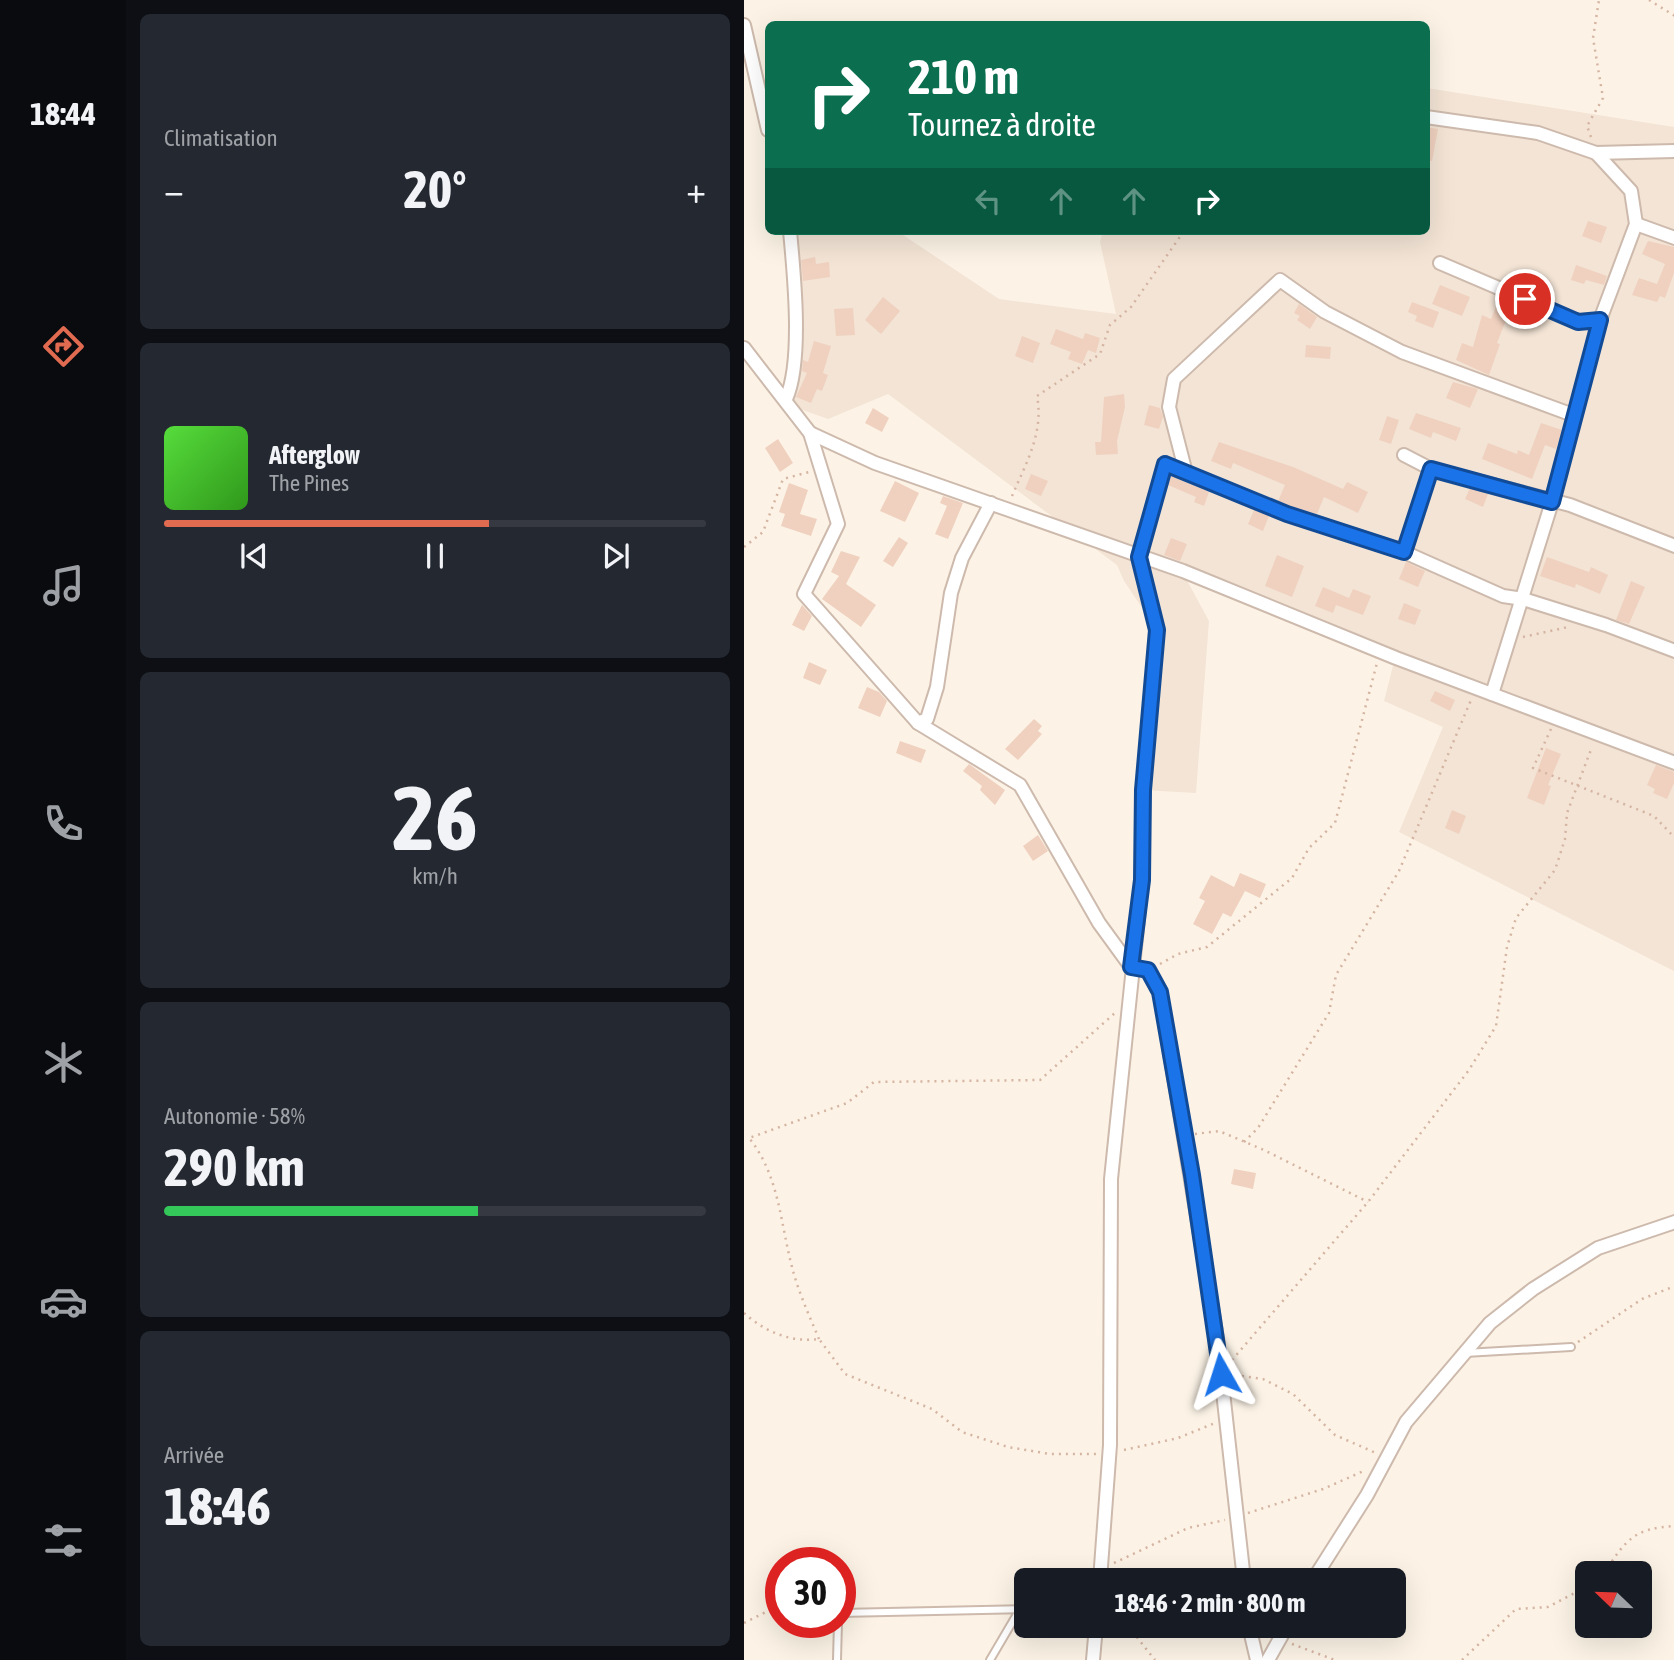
<!DOCTYPE html>
<html lang="fr">
<head>
<meta charset="utf-8">
<style>
	:root { --surface:#171b24; --page:#242831; --text:#f1f3f6; --muted:#9ea1a6; --line:#363941; --accent:#e16b50 }
	body { margin:0; font-family:"Asap Condensed",sans-serif; background:var(--page); color:var(--text); height:100vh; display:flex; flex-direction:column; font-size:26px; white-space:nowrap }
	* { box-sizing:border-box; margin:0 }
	p { font-size:23px; color:var(--muted) }
	.icon { flex:none; width:38px; height:38px; fill:none; stroke:currentColor; stroke-width:2; stroke-linecap:round; stroke-linejoin:round }
	.map { position:relative; flex:1; overflow:hidden }
	.panel { display:flex; flex-direction:column; gap:14px; padding:14px; background:#0d0f14; width:618px }
	.panel>* { flex:none }
	.guide { position:absolute; left:21px; top:21px; width:665px; height:214px; border-radius:10px; box-shadow:0 7px 28px #0002; background:#0b6e4f; color:#fff; overflow:hidden }
	.needle { width:46px; rotate:293deg }
	.controls { position:absolute; left:831px; top:1561px; display:grid; gap:14px }
	.controls a { display:grid; place-items:center; width:77px; height:77px; border-radius:10px; background:var(--surface); box-shadow:0 7px 28px #0002; font-size:35px }
	.speed { position:absolute; left:21px; top:1547px; display:flex; gap:14px; font-size:35px; font-weight:700; text-align:center }
	.speed>* { display:grid; place-content:center; width:91px; height:91px; border-radius:50%; background:var(--surface); box-shadow:0 7px 28px #0002; line-height:1 }
	.speed .limit { border:10px solid #d22; background:#fff; color:#111 }
	.pin { position:absolute; display:grid; place-items:center; width:60px; height:60px; color:#fff; margin:-30px; border:4px solid #fff; border-radius:50%; box-shadow:0 2px 7px #0007 }
	.me { position:absolute; width:77px; margin:-38px; rotate:354deg; stroke-linejoin:round; filter:drop-shadow(0 0 5px #0008) }
	.turn { display:flex; align-items:center; gap:24px; height:147px; padding:0 28px; font-size:32px }
	.turn .icon { width:91px; height:91px; stroke-width:2.5 }
	.turn b { display:block; font-size:49px; line-height:60px }
	.lanes { display:flex; align-items:center; height:66px; padding:0 28px; background:#0003; justify-content:center; gap:35px; direction:ltr }
	.lanes .off { opacity:.35 }
	.big { font-size:52px; font-weight:700; line-height:1.1 }
	.panel .widget { flex:1; display:flex; flex-direction:column; justify-content:center; gap:10px; min-width:0; padding:0 24px; border-radius:10px; background:var(--page) }
	.panel .dial { align-items:center; gap:0 }
	.dial b { font-size:91px; line-height:1 }
	.song { display:flex; align-items:center; gap:21px }
	.cover { width:84px; height:84px; border-radius:10px; background:linear-gradient(135deg,hsl(110 70% 55%),hsl(110 70% 35%)) }
	.played { height:7px; border-radius:4px; background:linear-gradient(90deg,var(--accent) 60%,var(--line) 60%) }
	.keys { display:flex; justify-content:space-around; direction:ltr }
	.heat { display:flex; justify-content:space-between; align-items:center; font-size:38px; direction:ltr }
	.charge { height:10px; border-radius:5px; background:linear-gradient(90deg,#34c759 58%,var(--line) 0) }
	.trip { position:absolute; left:270px; top:1568px; width:392px; height:70px; border-radius:10px; background:var(--surface); box-shadow:0 7px 28px #0002; font-weight:700; line-height:70px; text-align:center }
	main { display:flex; flex:1; min-height:0 }
	.tab-bar { display:flex; flex-direction:column; width:126px; justify-content:space-around; align-items:center; background:#090b0e; color:var(--muted) }
	.tab-bar .icon { width:49px; height:49px }
	.tab-bar .active { color:var(--accent) }
	.tab-bar b { font-size:32px; color:var(--text) }
	.map>svg:first-child { display:block }
</style>
</head>
<body>
<main>
<nav class="tab-bar">
<b>18:44</b>
<svg class="icon active" aria-label="directions" viewBox="0 0 24 24"><path d="M12 3l9 9-9 9-9-9zM9 14v-3h6M13 9l2 2-2 2"/></svg>
<svg class="icon" aria-label="music" viewBox="0 0 24 24"><path d="M9 18V5l10-2v13"/><circle cx="6" cy="18" r="3"/><circle cx="16" cy="16" r="3"/></svg>
<svg class="icon" aria-label="phone" viewBox="0 0 24 24"><path d="M5 4h4l2 5-3 2q2 4 5 5l2-3 5 2v4C11 20 4 13 5 4z"/></svg>
<svg class="icon" aria-label="climate" viewBox="0 0 24 24"><path d="M12 3v18M4 7l16 10M4 17L20 7"/></svg>
<svg class="icon" aria-label="car" viewBox="0 0 24 24"><path d="M5 17H2v-5l4-1 3-4h7l3 4 3 1v5h-3M9 17h6M6 11h13"/><circle cx="7" cy="17" r="2"/><circle cx="17" cy="17" r="2"/></svg>
<svg class="icon" aria-label="filters" viewBox="0 0 24 24"><path d="M4 7h16M4 17h16"/><circle cx="9" cy="7" r="2"/><circle cx="15" cy="17" r="2"/></svg>
</nav>
<section class="panel">
<div class="widget"><p>Climatisation</p>
<div class="heat"><a>−</a><b class="big">20°</b><a>+</a></div>
</div>
<div class="widget">
<div class="song"><i class="cover"></i><div><b>Afterglow</b><p>The Pines</p></div></div>
<div class="played"></div>
<div class="keys"><svg class="icon" aria-label="previous" viewBox="0 0 24 24"><path d="M18 5L8 12l10 7zM5 5v14"/></svg><svg class="icon" aria-label="pause" viewBox="0 0 24 24"><path d="M8 5v14M16 5v14"/></svg><svg class="icon" aria-label="next" viewBox="0 0 24 24"><path d="M6 5l10 7-10 7zM19 5v14"/></svg></div>
</div>
<div class="widget dial"><b>26</b><p>km/h</p></div>
<div class="widget"><p>Autonomie · 58%</p><b class="big">290 km</b><div class="charge"></div></div>
<div class="widget"><p>Arrivée</p><b class="big">18:46</b></div>
</section>
<div class="map">
<svg width="931" height="1660" viewBox="0 0 931 1660">
	<rect width="100%" height="100%" fill="#fcf3e6"/>
	<path fill="#f3e4d5" d="M683 88 930 127V971L655 832 699 727 640 701 651 658 439 573 465 621 452 793 399 790 413 630 380 581 373 565 144 394 84 419 56 409 49 398 46 231H153L255 299 372 314 356 242 359 231H682Z"/>
	<g fill="#f0d1bf">
		<path d="M682 127 694 129 688 161 682 160Z"/>
		<path d="M844 221 863 227 857 243 838 236Z"/>
		<path d="M904 241 930 247V273L921 298 916 296 913 302 888 295 895 278 913 284 921 264 898 254Z"/>
		<path d="M71 257 72 264 85 262 86 277 59 281 57 260Z"/>
		<path d="M832 265 863 276 860 285 842 280 840 284 827 280Z"/>
		<path d="M696 285 726 297 718 316 688 304Z"/>
		<path d="M139 297 156 311 137 334 121 320Z"/>
		<path d="M668 302 695 312 689 328 671 321 673 316 664 312Z"/>
		<path d="M754 302 767 307 753 343 756 344 745 375 712 360 718 343 729 347 738 315 747 319Z"/>
		<path d="M555 304 573 317 566 329 553 320 556 316 550 313Z"/>
		<path d="M109 308 111 335 92 336 90 309Z"/>
		<path d="M312 329 339 339 341 333 356 338 352 353 344 350 338 364 324 359 327 352 306 344Z"/>
		<path d="M278 336 296 343 289 363 271 356Z"/>
		<path d="M70 341 87 346 79 373 84 375 78 391 73 389 67 403 52 397 63 373 58 371 59 360 64 362Z"/>
		<path d="M562 345 587 347 586 359 561 357Z"/>
		<path d="M709 382 734 389 726 408 702 398Z"/>
		<path d="M380 394 381 407 373 441 374 454 352 455 351 442H357L360 397Z"/>
		<path d="M405 405 416 408 419 417 415 429 400 425Z"/>
		<path d="M129 408 145 418 138 432 121 423Z"/>
		<path d="M672 413 717 428 712 441 689 432 687 438 665 429Z"/>
		<path d="M643 416 655 420 647 444 635 440Z"/>
		<path d="M797 423 818 430 812 449 801 445 788 479 738 459 744 443 773 454 774 450 785 455Z"/>
		<path d="M34 439 49 463 36 472 21 448Z"/>
		<path d="M475 442 549 467 599 489 603 482 624 492 614 513 580 497 573 514 546 506 534 501 541 485 489 463 487 469 467 461Z"/>
		<path d="M287 474 304 481 297 496 281 489Z"/>
		<path d="M427 476 465 492 460 506 450 502 452 497 424 485Z"/>
		<path d="M151 481 175 493 161 522 136 511Z"/>
		<path d="M45 483 64 490 56 514 73 519 67 536 37 526 41 514 35 512Z"/>
		<path d="M726 488 744 494 739 507 721 499Z"/>
		<path d="M199 496 219 503 204 539 191 534 203 506 196 503Z"/>
		<path d="M510 510 525 516 519 531 504 524Z"/>
		<path d="M155 537 164 543 149 567 139 561Z"/>
		<path d="M427 538 443 544 436 561 420 555Z"/>
		<path d="M97 551 116 557 102 584 132 605 117 627 78 599 95 576 87 572Z"/>
		<path d="M533 555 560 566 548 597 521 586Z"/>
		<path d="M803 557 845 572 847 567 864 575 856 594 832 584 831 588 796 576Z"/>
		<path d="M662 562 681 571 674 587 655 579Z"/>
		<path d="M887 581 901 587 885 624 872 620Z"/>
		<path d="M579 587 605 598 609 589 627 596 619 615 592 605 589 613 571 606Z"/>
		<path d="M660 603 677 610 671 625 654 619Z"/>
		<path d="M58 605 68 616 60 631 48 625Z"/>
		<path d="M65 662 83 670 76 685 59 678Z"/>
		<path d="M123 687 135 692 143 701 136 717 114 708Z"/>
		<path d="M691 691 711 700 706 711 686 701Z"/>
		<path d="M290 719 298 726 294 731 298 734 274 760 261 749Z"/>
		<path d="M156 741 182 750 177 763 152 753Z"/>
		<path d="M802 748 817 754 804 785 807 786 800 805 783 798Z"/>
		<path d="M225 764 261 790 251 805 236 790 238 786 219 771Z"/>
		<path d="M912 765 930 772V783L923 799 909 793 911 789 903 785Z"/>
		<path d="M708 810 722 816 715 834 701 828Z"/>
		<path d="M294 835 304 851 289 861 279 846Z"/>
		<path d="M496 873 522 884 516 898 501 891 487 917 479 913 468 934 449 924 461 901 455 898 467 875 490 887Z"/>
		<path d="M490 1169 512 1173 509 1189 487 1184Z"/>
	</g>
	<g fill="none" stroke-linecap="round" stroke-linejoin="round">
		<g stroke="#cdbaad" stroke-width="10">
			<g id="lane">
				<path d="M721 1353 827 1347"/>
				<path d="M96 1613 282 1609"/>
				<path d="M93 1660 94 1622"/>
				<path d="M246 1660 276 1609"/>
			</g>
		</g>
		<g stroke="#cdbaad" stroke-width="16">
			<g id="street">
				<path d="M0 25 24 130"/>
				<path d="M682 117 794 133 852 153 931 151"/>
				<path d="M892 224 931 238"/>
				<path d="M696 263 834 322 856 320"/>
				<path d="M0 348 66 433 94 524 60 594 174 723 276 785 355 923 387 967 404 970 416 992 473 1338 500 1580"/>
				<path d="M42 399C59 361 50 274 46 231"/>
				<path d="M66 433 131 463 439 571 652 658 931 763"/>
				<path d="M660 455 687 469 826 505 931 546"/>
				<path d="M442 473 425 407 430 379 536 280 581 312 658 352 829 415"/>
				<path d="M660 552 759 596 779 599 862 625 931 651"/>
				<path d="M748 694 808 502 856 320 892 224 887 191 852 153"/>
				<path d="M174 723 183 719 193 687 207 593 218 558 247 503"/>
				<path d="M356 1580 366 1445 367 1179 398 880 399 790 413 630 395 557 421 464 543 514 660 552 687 469"/>
				<path d="M569 1580 623 1495 662 1422 746 1323 789 1289 854 1248 931 1222"/>
				<path d="M505 1626 513 1660"/>
				<path d="M349 1660 352 1626"/>
				<path d="M524 1660 543 1626"/>
			</g>
		</g>
		<g stroke="#d5b4a2" stroke-width="2.5" stroke-dasharray="2 5" stroke-linecap="butt">
			<path d="M905 0 931 16"/>
			<path d="M847 137 843 126 859 98 849 38 855 0"/>
			<path d="M268 496C282 463 300 433 293 396L356 354 366 325 387 307 440 231"/>
			<path d="M0 547 19 532 39 479 65 472"/>
			<path d="M779 637 824 627"/>
			<path d="M807 729 789 768 910 816 931 838"/>
			<path d="M416 964 434 954 463 947 548 878 565 848 591 823 633 663"/>
			<path d="M451 1134 475 1131 520 1150 624 1202"/>
			<path d="M500 1142 514 1128 585 1013 592 975 655 871 727 700"/>
			<path d="M0 1313C21 1332 48 1343 75 1339L101 1374 188 1409 218 1432 264 1447 306 1454H353"/>
			<path d="M75 1339C65 1315 54 1291 48 1267 36 1221 35 1175 5 1138L103 1103 130 1082 296 1080 372 1012"/>
			<path d="M834 1342 898 1299 931 1286"/>
			<path d="M488 1360 624 1202 725 1070 752 1026 763 947 772 918 811 870 821 839 823 813 848 747"/>
			<path d="M491 1375 519 1379 549 1394 591 1435 632 1453"/>
			<path d="M380 1450 434 1438 471 1423"/>
			<path d="M504 1513 579 1489 622 1470"/>
			<path d="M370 1563 444 1528 481 1520"/>
			<path d="M860 1573C881 1542 888 1528 931 1526"/>
			<path d="M0 1623 22 1612 37 1610"/>
			<path d="M384 1626 411 1660"/>
			<path d="M548 1644 591 1660"/>
			<path d="M718 1660 772 1609 804 1607 844 1586"/>
		</g>
		<use href="#lane" stroke="#fff" stroke-width="6"/>
		<use href="#street" stroke="#fff" stroke-width="12"/>
	</g>
	<g fill="none" stroke-linecap="round" stroke-linejoin="round">
		<g stroke="#114b97" stroke-width="18">
			<path id="route" d="M477 1374 448 1175 416 992 404 970 387 967 398 880 399 790 413 630 395 557 421 464 543 514 660 552 687 469 808 502 856 320 834 322 781 299"/>
		</g>
		<use href="#route" stroke="#1a73e8" stroke-width="12"/>
	</g>
</svg>
<div class="controls">
<a><svg class="needle" viewBox="-14 -14 28 28"><path d="M0-13l5 13h-10z" fill="#e53935"/><path d="M0 13l5-13h-10z" fill="#9ea1a6"/></svg></a>
</div>
<div class="speed"><div class="limit">30</div></div>
<div class="pin" style="left:781px;top:299px;background:#d93025"><svg class="icon" aria-label="arrive" viewBox="0 0 24 24"><path d="M6 21V4h12l-3 4 3 4H6"/></svg></div>
<svg class="me" style="left:477px;top:1374px" viewBox="-20 -20 40 40"><path d="M0-17L14 15 0 8-14 15z" fill="#1a73e8" stroke="#fff" stroke-width="4"/></svg>
<div class="trip">18:46 · 2 min · 800 m</div>
<div class="guide">
<div class="turn"><svg class="icon" aria-label="right" viewBox="0 0 24 24"><path d="M7 20v-9h11M14 6l5 5-5 5"/></svg><div><b>210 m</b>Tournez à droite</div></div>
<div class="lanes"><svg class="icon off" aria-label="left" viewBox="0 0 24 24"><path d="M17 20v-9H6M10 6l-5 5 5 5"/></svg><svg class="icon off" aria-label="ahead" viewBox="0 0 24 24"><path d="M12 20V5M6 11l6-6 6 6"/></svg><svg class="icon off" aria-label="ahead" viewBox="0 0 24 24"><path d="M12 20V5M6 11l6-6 6 6"/></svg><svg class="icon" aria-label="right" viewBox="0 0 24 24"><path d="M7 20v-9h11M14 6l5 5-5 5"/></svg></div>
</div>
</div>
</main>
</body>
</html>
